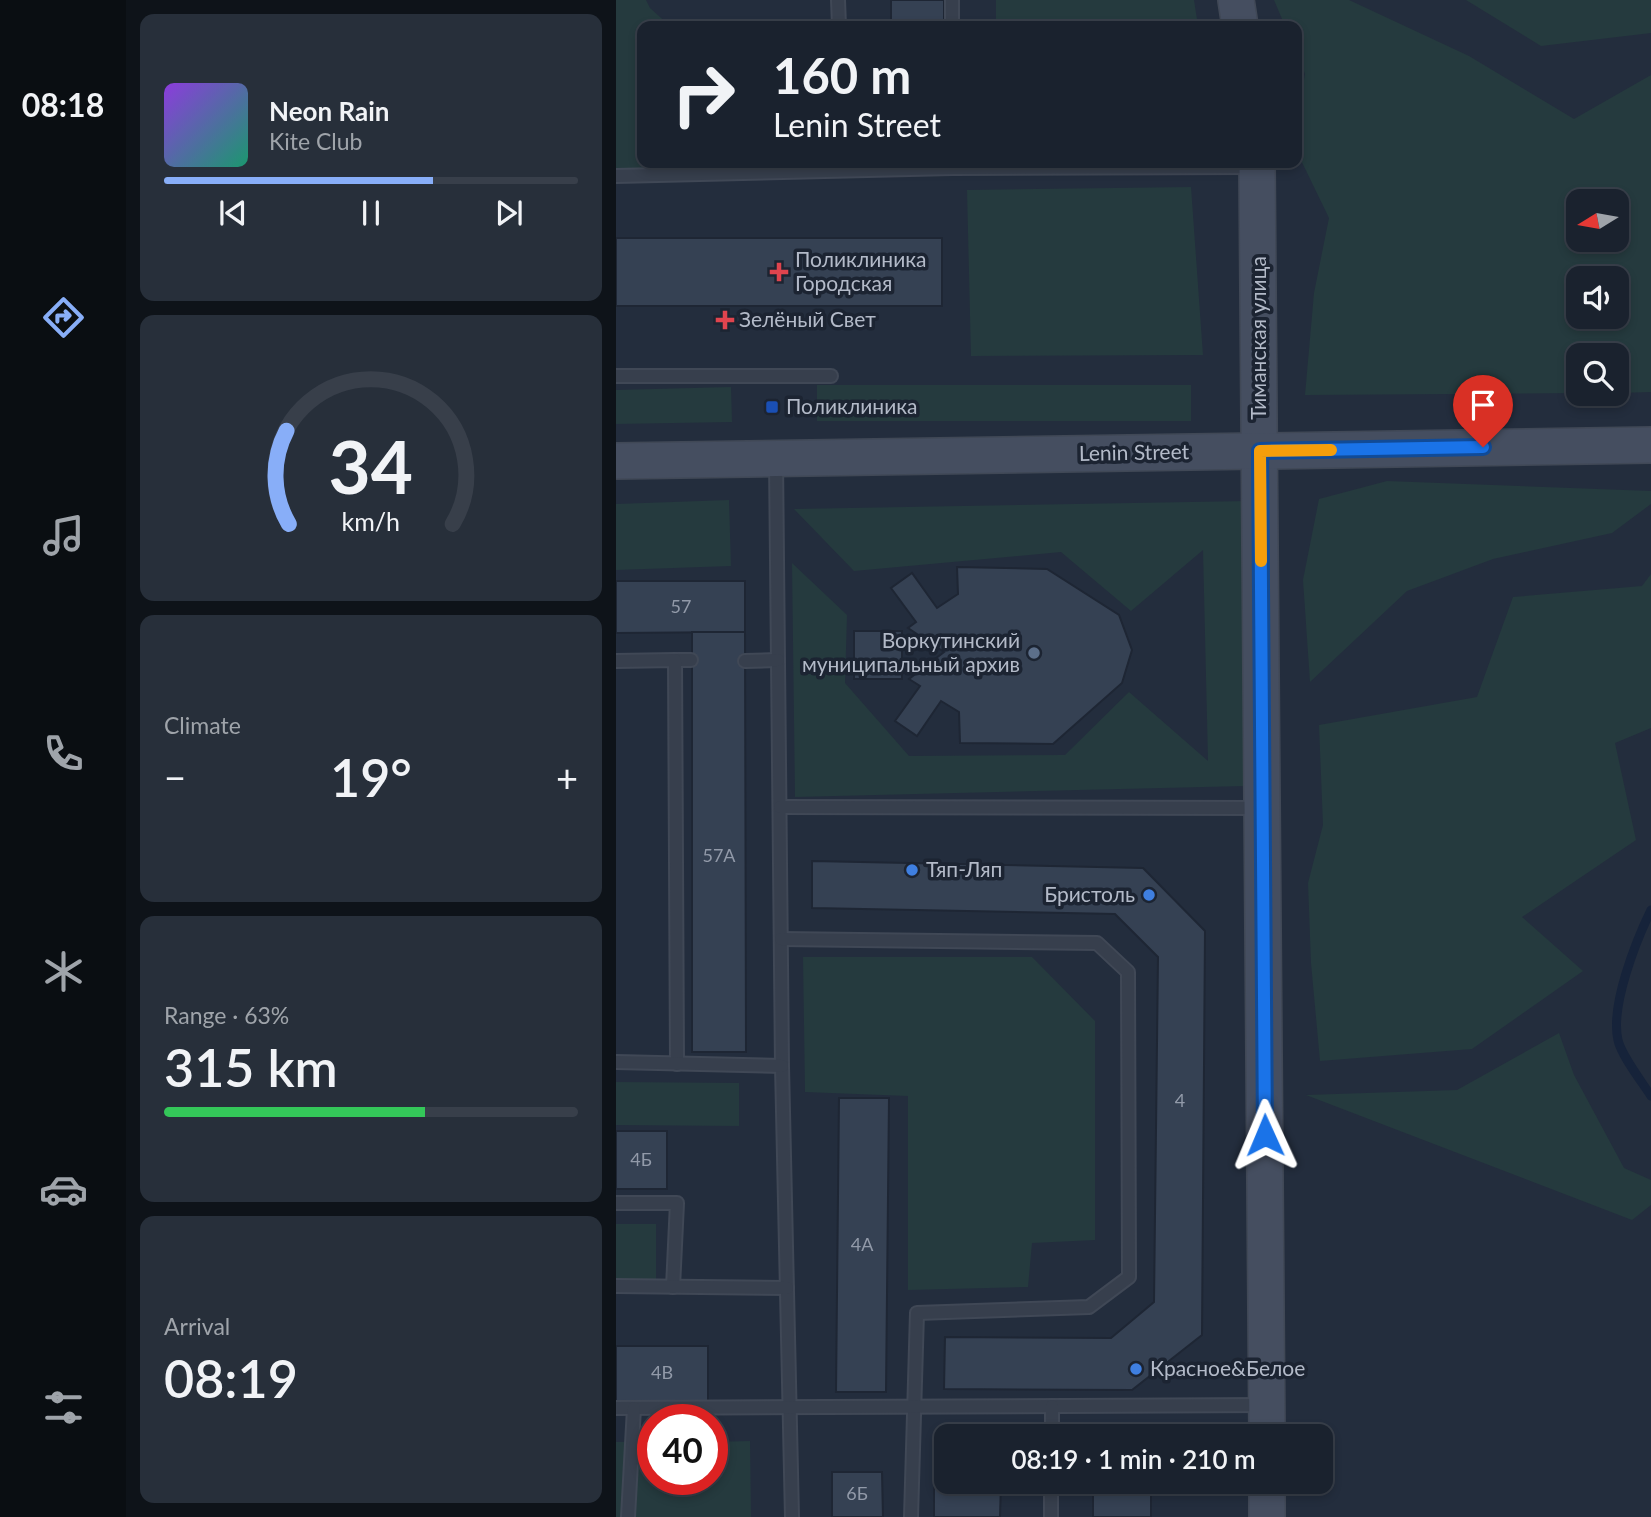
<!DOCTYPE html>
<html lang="en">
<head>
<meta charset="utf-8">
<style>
	:root { --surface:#1a222e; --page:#272f3a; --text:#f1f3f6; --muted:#9fa4aa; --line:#383f4a; --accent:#88aef8 }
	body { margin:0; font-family:Lato,sans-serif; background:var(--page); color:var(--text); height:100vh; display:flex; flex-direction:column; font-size:26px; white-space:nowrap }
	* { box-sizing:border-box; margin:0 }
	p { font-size:23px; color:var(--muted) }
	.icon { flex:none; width:38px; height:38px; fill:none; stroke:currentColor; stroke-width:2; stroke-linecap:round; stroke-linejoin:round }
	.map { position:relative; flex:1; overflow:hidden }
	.side { display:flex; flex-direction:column; gap:14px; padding:14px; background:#0e1319; width:490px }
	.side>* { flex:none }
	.banner { position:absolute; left:21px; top:21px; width:665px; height:147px; border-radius:14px; box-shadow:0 4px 10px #0003,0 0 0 2px var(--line); background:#1a222e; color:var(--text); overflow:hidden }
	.needle { width:46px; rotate:259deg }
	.controls { position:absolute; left:950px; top:189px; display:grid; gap:14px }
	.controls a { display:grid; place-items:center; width:63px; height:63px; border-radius:14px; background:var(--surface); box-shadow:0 4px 10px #0003,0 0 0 2px var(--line); font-size:35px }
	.speed { position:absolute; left:21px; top:1404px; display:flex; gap:14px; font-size:35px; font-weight:700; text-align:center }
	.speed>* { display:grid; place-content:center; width:91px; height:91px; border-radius:50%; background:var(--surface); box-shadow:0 4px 10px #0003,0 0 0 2px var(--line); line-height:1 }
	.speed .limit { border:10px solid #d22; background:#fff; color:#111 }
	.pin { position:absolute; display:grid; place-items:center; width:60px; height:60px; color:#fff; margin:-72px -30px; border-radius:50% 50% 50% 0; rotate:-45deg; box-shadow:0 0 7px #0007 }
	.pin .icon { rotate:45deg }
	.me { position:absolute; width:77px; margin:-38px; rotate:359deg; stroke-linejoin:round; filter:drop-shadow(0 0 5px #0008) }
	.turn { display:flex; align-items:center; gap:24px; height:147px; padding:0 21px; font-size:32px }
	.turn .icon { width:91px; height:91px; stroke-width:2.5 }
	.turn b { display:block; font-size:49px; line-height:60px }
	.big { font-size:52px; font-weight:600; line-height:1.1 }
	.side .card { flex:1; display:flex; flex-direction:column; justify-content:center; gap:10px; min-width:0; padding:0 24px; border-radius:14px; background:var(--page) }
	.side .dial { align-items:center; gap:0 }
	.dial svg { height:182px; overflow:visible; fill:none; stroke:var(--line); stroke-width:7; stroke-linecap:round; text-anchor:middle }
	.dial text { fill:var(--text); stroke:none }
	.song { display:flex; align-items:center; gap:21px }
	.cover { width:84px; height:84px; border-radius:10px; background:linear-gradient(135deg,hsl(270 70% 55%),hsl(160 70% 35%)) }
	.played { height:7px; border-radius:4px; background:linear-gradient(90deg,var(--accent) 65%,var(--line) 65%) }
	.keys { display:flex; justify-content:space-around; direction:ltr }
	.heat { display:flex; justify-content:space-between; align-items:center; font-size:38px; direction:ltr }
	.charge { height:10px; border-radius:5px; background:linear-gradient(90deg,#34c759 63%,var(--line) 0) }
	.trip { position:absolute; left:318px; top:1424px; width:399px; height:70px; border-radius:14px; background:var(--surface); box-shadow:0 4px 10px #0003,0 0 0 2px var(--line); font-weight:600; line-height:70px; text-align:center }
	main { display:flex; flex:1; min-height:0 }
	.menu { display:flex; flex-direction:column; width:126px; justify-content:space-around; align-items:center; background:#0a0e12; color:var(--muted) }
	.menu .icon { width:49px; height:49px }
	.menu .current { color:var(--accent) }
	.menu b { font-size:32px; color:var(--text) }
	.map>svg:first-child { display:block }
</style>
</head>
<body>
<main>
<nav class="menu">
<b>08:18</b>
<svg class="icon current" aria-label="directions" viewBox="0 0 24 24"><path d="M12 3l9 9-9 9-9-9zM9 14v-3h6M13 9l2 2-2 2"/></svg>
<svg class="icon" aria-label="music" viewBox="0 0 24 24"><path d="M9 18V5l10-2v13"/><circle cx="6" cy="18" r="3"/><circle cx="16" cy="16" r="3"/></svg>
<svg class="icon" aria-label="phone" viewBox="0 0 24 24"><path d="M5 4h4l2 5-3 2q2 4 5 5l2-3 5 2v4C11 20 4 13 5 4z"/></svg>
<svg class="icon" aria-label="climate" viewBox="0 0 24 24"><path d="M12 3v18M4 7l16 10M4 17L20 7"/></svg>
<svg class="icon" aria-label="car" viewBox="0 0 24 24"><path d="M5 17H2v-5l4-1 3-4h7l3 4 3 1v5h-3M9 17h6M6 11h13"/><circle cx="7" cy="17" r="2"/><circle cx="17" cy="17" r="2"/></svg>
<svg class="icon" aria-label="filters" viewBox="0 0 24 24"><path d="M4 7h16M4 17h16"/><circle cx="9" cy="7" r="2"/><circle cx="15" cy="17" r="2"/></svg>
</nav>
<section class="side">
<div class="card">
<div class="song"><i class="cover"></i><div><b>Neon Rain</b><p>Kite Club</p></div></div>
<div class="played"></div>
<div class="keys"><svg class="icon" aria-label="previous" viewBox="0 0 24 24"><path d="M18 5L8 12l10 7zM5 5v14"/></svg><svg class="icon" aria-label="pause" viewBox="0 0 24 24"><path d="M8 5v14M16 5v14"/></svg><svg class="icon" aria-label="next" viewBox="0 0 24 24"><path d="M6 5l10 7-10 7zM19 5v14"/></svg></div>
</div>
<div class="card dial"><svg viewBox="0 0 100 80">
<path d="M14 69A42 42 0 1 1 86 69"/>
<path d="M14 69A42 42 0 0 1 13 28" stroke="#88aef8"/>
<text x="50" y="56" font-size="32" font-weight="700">34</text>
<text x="50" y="72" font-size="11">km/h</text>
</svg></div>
<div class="card"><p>Climate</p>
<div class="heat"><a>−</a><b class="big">19°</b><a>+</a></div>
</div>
<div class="card"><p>Range · 63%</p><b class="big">315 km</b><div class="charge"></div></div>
<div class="card"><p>Arrival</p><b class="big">08:19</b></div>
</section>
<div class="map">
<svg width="1035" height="1517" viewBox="0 0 1035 1517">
	<rect width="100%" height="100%" fill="#232d3d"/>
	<g fill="#253a3e" fill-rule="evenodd">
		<path d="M0 0H30L34 8 54 26H26V163H209L0 170Z"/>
		<path d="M380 0H578L582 26H380Z"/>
		<path d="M658 0H733L853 56 958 119 1035 75V392L1001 393V355H962V393L689 395 698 293 713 218 681 152V117L689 74 681 53V26H669ZM962 201H1001V240H962ZM962 278H1001V317H962Z"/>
		<path d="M850 0H1035V33L925 46Z"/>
		<path d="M575 187 587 355 355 356 351 190Z"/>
		<rect x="201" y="385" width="374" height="36"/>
		<path d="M115 387 116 422 0 424V390Z"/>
		<path d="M771 481 1035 491V504L996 533 877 559 791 591 694 682 687 580 703 499Z"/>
		<path d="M113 500 115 566 0 570V504Z"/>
		<path d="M632 501 630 786 179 797 176 563 231 615 229 683 293 756 449 755 513 692 592 761 587 550 515 611 445 552 238 571 178 509Z"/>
		<path d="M1035 574V728L999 743 1020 840 906 917 967 971 856 1049 704 1061 695 963 692 883 707 825 703 725 861 697 897 597 1026 586Z"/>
		<path d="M187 957H416L479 1021V1240L416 1243 412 1287 292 1290V1096L189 1092Z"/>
		<path d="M943 1033 958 1075 1008 1168 1035 1180V1205L1016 1220 690 1095 841 1090Z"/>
		<path d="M0 1082 123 1083V1126L0 1125Z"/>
		<path d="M0 1224H40V1283L0 1282Z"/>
		<path d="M134 1441 135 1517H0V1442H37V1479H96V1442Z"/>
	</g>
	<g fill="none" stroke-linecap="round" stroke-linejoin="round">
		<path stroke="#16233a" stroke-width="9" d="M1035 910C1020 941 994 1006 1002 1040 1005 1055 1026 1082 1035 1096"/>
	</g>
	<g fill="#354153" stroke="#1e2634" stroke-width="2">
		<rect x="275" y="0" width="53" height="26"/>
		<rect x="0" y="238" width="326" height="68"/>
		<path d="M341 567 431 569 503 615 516 650 506 683 437 744 344 743 343 712 325 701 301 736 279 721 304 686 293 679 328 652 292 628 300 622 275 588 296 573 321 608 342 594Z"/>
		<path d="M0 581H129V632L0 633Z"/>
		<rect x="238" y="631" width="48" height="48"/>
		<path d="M76 632H129L130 1052H76Z"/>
		<path d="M196 861 527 868 589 931 586 1335 516 1390 328 1389 329 1337 495 1338 538 1302 542 957 499 914 196 908Z"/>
		<path d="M223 1098H273L270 1392H220Z"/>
		<rect x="0" y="1131" width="51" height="58"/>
		<rect x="0" y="1346" width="92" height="55"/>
		<path d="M216 1472H266L267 1517H216Z"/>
		<path d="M318 1476H331V1482H385L384 1517H318Z"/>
		<rect x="477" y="1482" width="58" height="35"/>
	</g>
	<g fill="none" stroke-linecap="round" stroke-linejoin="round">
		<g stroke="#404856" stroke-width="16">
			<g id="lane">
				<path d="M222 0 223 26"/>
				<path d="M336 0V26"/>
				<path d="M0 176 337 168 638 167"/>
				<path d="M0 376H215"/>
				<path d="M160 459 166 1066 176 1517"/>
				<path d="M59 660H75"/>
				<path d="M0 661 59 660 61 1064"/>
				<path d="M129 661 162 660"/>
				<path d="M164 807 643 808"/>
				<path d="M165 939 481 943 512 972 513 1277 473 1307 301 1313 295 1517"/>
				<path d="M0 1062 166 1066"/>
				<path d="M0 1203H61L57 1287"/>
				<path d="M0 1286 171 1288"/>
				<path d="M0 1408 650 1405"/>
				<path d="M436 1437V1406"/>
				<path d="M12 1517 18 1408"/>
				<path d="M435 1517V1482"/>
			</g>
		</g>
		<g stroke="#404856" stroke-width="38">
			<g id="secondary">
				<path d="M620 0 624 26"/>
				<path d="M641 163 651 1437"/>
				<path d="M0 461 1035 445"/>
				<path d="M651 1482V1517"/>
			</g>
		</g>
		<use href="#lane" stroke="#373f4d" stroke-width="12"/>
		<use href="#secondary" stroke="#454e60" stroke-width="35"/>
	</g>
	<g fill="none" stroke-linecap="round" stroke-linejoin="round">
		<g stroke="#114b97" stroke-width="18">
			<path id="route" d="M649 1135 644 451 867 447"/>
		</g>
		<use href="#route" stroke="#1a73e8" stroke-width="12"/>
		<path stroke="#f59e0b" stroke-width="12" d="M645 561 644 451 715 450"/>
	</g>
	<g fill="#e0444e" stroke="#1c2432" stroke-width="2.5">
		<path d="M159.5 261.5h7v7h7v7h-7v7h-7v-7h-7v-7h7z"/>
		<path d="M105.5 309.5h7v7h7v7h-7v7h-7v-7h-7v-7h7z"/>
	</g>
	<rect fill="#1a4fb4" stroke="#1c2432" stroke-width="2.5" x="149" y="400" width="14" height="14" rx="3.5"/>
	<circle fill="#5c6f8a" stroke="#1c2432" stroke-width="2.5" cx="418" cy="653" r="7"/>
	<g fill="#3f7fe0" stroke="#1c2432" stroke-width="2.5">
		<circle cx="296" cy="870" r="7"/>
		<circle cx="533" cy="895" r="7"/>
		<circle cx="520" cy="1369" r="7"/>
	</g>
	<g text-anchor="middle" stroke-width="7" stroke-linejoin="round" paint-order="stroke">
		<g font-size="18" fill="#929aa9">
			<text x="65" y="613">57</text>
			<text x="103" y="862">57А</text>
			<text x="564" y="1107">4</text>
			<text x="25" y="1166">4Б</text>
			<text x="246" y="1251">4А</text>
			<text x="46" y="1379">4В</text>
			<text x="241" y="1500">6Б</text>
		</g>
		<g font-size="21" fill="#b3bac8" stroke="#1c2432" text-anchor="start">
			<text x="179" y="267">Поликлиника<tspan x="179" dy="24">Городская</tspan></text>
			<text x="123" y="327">Зелёный Свет</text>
			<text x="170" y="414">Поликлиника</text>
			<text x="404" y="648" text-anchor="end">Воркутинский<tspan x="404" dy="24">муниципальный архив</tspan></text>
			<text x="310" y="877">Тяп-Ляп</text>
			<text x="519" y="902" text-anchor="end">Бристоль</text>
			<text x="534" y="1376">Красное&amp;Белое</text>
		</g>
		<g font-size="21" fill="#b3bac8" stroke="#1c2432">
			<text transform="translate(643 338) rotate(-90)" y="7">Тиманская улица</text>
			<text transform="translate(518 453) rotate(-1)" y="7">Lenin Street</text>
		</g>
	</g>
</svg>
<div class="controls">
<a><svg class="needle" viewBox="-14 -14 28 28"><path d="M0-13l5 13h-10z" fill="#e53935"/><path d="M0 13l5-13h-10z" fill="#9fa4aa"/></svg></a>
<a><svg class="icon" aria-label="sound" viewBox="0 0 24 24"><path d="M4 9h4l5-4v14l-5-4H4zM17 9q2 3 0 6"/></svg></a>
<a><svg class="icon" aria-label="search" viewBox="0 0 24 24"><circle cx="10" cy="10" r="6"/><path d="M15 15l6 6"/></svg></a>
</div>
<div class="speed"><div class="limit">40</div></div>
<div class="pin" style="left:867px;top:447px;background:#d93025"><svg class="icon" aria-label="arrive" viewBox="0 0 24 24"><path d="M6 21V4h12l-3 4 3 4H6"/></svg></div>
<svg class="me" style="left:649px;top:1135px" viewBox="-20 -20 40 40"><path d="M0-17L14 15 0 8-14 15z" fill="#1a73e8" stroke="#fff" stroke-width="4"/></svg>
<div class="trip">08:19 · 1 min · 210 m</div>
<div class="banner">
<div class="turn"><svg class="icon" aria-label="right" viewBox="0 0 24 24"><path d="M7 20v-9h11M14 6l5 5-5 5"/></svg><div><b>160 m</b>Lenin Street</div></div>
</div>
</div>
</main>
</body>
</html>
